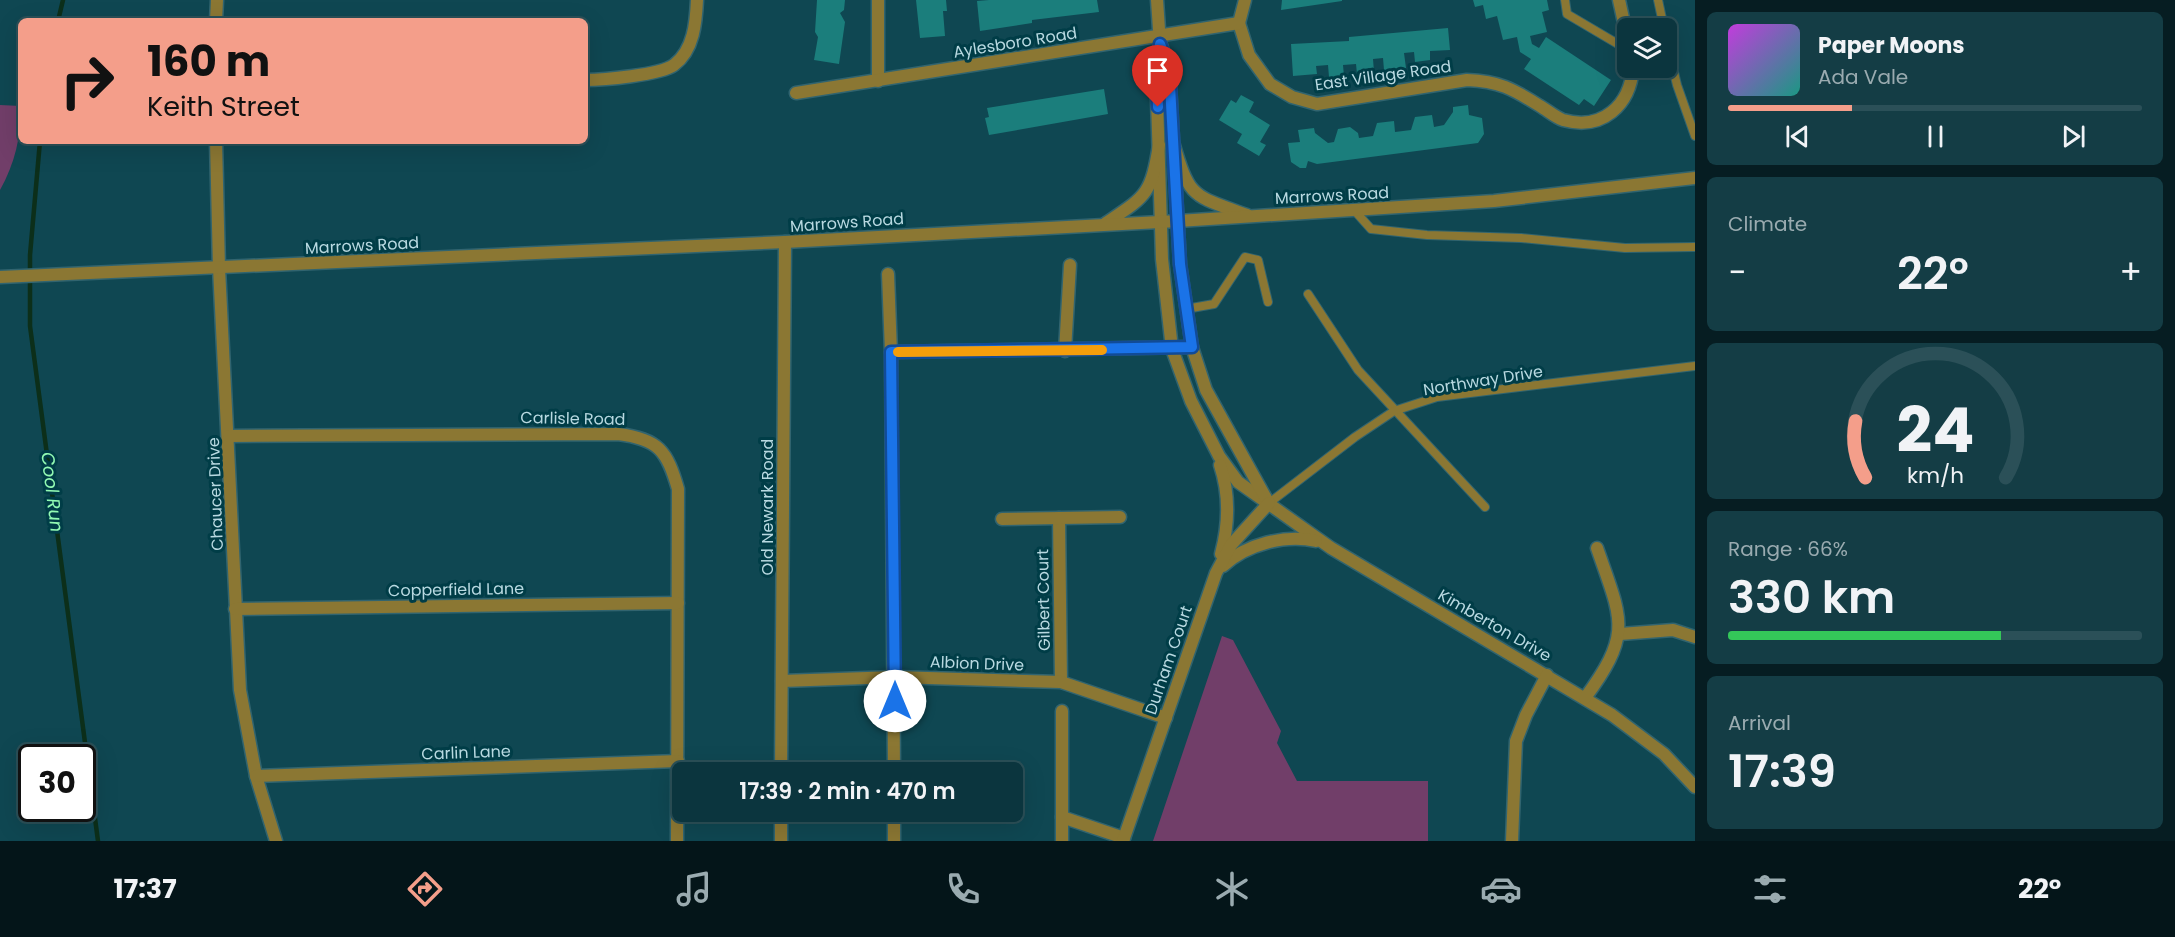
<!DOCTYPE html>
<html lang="en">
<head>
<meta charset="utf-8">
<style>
	:root { --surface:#0b353e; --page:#143d45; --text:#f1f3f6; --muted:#9aabb0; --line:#2b5058; --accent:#f49e8a }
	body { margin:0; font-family:Poppins,sans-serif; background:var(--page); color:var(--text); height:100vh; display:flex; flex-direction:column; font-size:22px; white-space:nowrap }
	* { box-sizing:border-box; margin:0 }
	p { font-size:20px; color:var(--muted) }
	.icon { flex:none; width:33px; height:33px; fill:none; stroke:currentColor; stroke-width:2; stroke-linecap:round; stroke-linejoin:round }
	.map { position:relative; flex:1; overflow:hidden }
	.drawer { display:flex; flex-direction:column; gap:12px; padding:12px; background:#061d22; width:480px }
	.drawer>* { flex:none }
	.guide { position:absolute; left:18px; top:18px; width:570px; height:126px; border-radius:9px; box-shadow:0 6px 24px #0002,0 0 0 2px var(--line); background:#f49e8a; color:#111; overflow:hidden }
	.buttons { position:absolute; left:1617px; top:18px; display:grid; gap:12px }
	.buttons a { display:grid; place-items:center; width:60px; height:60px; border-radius:9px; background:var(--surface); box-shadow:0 6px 24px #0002,0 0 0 2px var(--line); font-size:30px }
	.speed { position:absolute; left:18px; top:744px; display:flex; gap:12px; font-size:30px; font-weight:700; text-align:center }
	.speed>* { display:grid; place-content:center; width:78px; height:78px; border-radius:50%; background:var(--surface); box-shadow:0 6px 24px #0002,0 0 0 2px var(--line); line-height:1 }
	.speed .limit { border:3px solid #111; border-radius:9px; background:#fff; color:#111 }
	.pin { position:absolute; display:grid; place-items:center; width:51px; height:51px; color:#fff; margin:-62px -26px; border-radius:50% 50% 50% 0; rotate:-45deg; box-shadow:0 0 6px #0007 }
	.pin .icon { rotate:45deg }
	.me { position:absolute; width:66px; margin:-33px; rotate:0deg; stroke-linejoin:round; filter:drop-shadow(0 0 4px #0008) }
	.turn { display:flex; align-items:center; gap:21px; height:126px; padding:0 30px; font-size:27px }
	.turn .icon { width:78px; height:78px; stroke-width:2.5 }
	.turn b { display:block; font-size:42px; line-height:51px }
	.big { font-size:45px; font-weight:600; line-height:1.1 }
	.drawer .widget { flex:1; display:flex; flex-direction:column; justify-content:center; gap:9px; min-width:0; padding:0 21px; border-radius:9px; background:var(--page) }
	.drawer .dial { align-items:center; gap:0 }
	.dial svg { height:156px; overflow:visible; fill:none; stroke:var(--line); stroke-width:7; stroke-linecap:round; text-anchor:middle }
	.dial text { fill:var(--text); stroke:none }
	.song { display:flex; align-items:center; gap:18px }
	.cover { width:72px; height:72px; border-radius:9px; background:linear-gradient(135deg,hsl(290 70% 55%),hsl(170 70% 35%)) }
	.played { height:6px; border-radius:3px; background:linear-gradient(90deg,var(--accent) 30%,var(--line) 30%) }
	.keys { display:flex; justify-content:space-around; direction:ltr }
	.heat { display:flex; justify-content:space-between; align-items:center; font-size:33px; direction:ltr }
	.charge { height:9px; border-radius:4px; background:linear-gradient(90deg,#34c759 66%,var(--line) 0) }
	.trip { position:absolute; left:672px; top:762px; width:351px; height:60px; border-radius:9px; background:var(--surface); box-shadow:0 6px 24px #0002,0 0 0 2px var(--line); font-weight:600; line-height:60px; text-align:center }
	.tab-bar { display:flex; height:96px; justify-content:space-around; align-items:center; background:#041519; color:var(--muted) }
	.tab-bar .icon { width:42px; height:42px }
	.tab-bar .active { color:var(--accent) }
	.tab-bar b { font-size:27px; color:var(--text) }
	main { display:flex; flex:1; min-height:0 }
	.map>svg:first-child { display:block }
</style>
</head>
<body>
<main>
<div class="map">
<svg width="1695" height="841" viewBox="0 0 1695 841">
	<rect width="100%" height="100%" fill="#0f4752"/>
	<g fill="#713e69">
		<path d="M0 105 21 106C21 137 15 163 0 190Z"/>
		<path d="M1222 636 1233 640 1281 731 1277 743 1297 781H1428V841H1153Z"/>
	</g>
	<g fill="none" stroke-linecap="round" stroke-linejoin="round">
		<g stroke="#0c2f1a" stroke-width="4.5">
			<path d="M58 21 63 0"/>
			<path d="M40 141 30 255V326L98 841"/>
		</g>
	</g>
	<g fill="#1b7e7c">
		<path d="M817 0H845L844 10 840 13 845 22 839 64 814 60 818 37 815 32Z"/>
		<path d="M916 0H946L947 11H943L945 36 920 38Z"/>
		<path d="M989 0H1097L1099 12 1032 20V23L980 31 977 1Z"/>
		<path d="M1282 0H1342V1L1281 10Z"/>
		<path d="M1473 0H1547L1549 10 1542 12 1547 32 1530 36 1532 44 1539 48 1546 37 1611 80 1594 106 1584 99 1579 105 1524 69 1531 59 1520 52 1517 37 1503 40 1497 16 1486 19 1483 5 1475 7Z"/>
		<path d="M1448 28 1450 50 1430 51V60L1415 62 1414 52 1404 53 1406 68 1384 70 1383 58 1373 59 1374 72 1357 74 1356 64 1343 65 1344 76 1329 77 1328 65 1316 66 1317 74 1293 76 1291 44 1349 41V37Z"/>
		<path d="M1104 89 1108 114 989 135 985 118 989 117 987 108Z"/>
		<path d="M1241 95 1254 102 1249 112 1270 125 1260 142 1266 145 1259 156 1237 143 1242 134 1219 120 1231 100 1236 103Z"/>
		<path d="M1468 105 1469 115 1482 118 1484 134 1478 143 1317 164 1308 161 1306 168H1300L1291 162 1288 143 1300 142 1298 130 1314 128 1315 133 1328 143 1334 142 1338 129 1350 127 1358 133 1359 138 1373 136 1377 123 1394 121 1395 132 1411 130 1415 117 1432 115 1434 127 1444 125 1453 112V107Z"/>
	</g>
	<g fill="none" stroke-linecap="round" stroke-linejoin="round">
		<g stroke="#31646f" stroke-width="10">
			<g id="service">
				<path d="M1565 0 1567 14 1628 50"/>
				<path d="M1658 0 1664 28"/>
				<path d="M1666 39 1677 85 1695 136"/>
				<path d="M1354 210 1371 229 1427 235 1521 238 1625 248 1695 247"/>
				<path d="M1308 294 1358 370 1485 507"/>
				<path d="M1186 309 1214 304 1245 257 1258 260 1268 302"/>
				<path d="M1269 503 1355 437 1394 411 1437 397 1695 366"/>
			</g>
		</g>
		<g stroke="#31646f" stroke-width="15">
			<g id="minor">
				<path d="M1157 0 1160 44 1156 68 1162 259 1172 349 1191 401 1219 456 1238 482 1331 548 1612 715 1664 754 1695 787"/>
				<path d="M1619 0 1628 41"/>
				<path d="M216 21 217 0"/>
				<path d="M1239 23 1249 55 1270 84 1292 97 1317 104 1467 80C1499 81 1513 89 1540 106 1547 110 1555 117 1563 120 1603 131 1630 105 1633 68"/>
				<path d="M1239 23 1245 0"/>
				<path d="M1161 45 1169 68 1180 264 1192 347 1206 390 1268 502"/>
				<path d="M585 80C603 80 660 75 674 65 694 50 696 22 697 0"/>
				<path d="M878 81V0"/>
				<path d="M796 93 1239 23"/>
				<path d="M216 141 219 268 240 690 256 776 276 841"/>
				<path d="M888 274 891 352 894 772"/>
				<path d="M1065 351 1070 265"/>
				<path d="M891 352 1192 347"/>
				<path d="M229 436 618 434C659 439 667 451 678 489L677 841"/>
				<path d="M1220 465C1230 495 1229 524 1221 554"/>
				<path d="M1059 518 1061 682"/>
				<path d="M1002 519 1120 517"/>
				<path d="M1223 566C1246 544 1286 534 1316 541"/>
				<path d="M235 609 678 603"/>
				<path d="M1620 634 1673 630 1695 637"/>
				<path d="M782 681 895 677 1061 682 1166 718"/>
				<path d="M1585 698C1633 633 1622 620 1597 548"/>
				<path d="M256 776 678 761"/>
				<path d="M1062 817 1124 838"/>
				<path d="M894 841V812"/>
				<path d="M1062 841V711"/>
				<path d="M1123 841 1216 573 1231 545 1269 503"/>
				<path d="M1512 841 1516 741 1526 715 1547 675"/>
			</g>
		</g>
		<g stroke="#31646f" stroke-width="15">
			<g id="tertiary">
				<path d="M1173 142C1190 200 1193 195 1247 215"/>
				<path d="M1106 223C1146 196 1151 195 1159 145"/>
				<path d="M0 277 785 242 1178 221 1494 201 1695 178"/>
				<path d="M781 772 785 242"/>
				<path d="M781 841V812"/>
			</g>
		</g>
		<use href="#service" stroke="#8b7733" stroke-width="8"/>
		<use href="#minor" stroke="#8b7733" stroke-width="12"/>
		<use href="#tertiary" stroke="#8b7733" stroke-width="12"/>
	</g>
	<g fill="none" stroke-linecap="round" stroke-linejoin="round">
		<g stroke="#114b97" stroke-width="15">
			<path id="route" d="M895 701 891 352 1192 347 1180 264 1169 68 1160 44 1156 68 1158 107"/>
		</g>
		<use href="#route" stroke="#1a73e8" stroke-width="10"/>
		<path stroke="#f59e0b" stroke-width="10" d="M898 352 1102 350"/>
	</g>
	<g text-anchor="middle" stroke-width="6" stroke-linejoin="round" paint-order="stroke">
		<g font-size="16" fill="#b8d9e1" stroke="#003d47">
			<text transform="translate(1015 42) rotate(-9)" y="6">Aylesboro Road</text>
			<text transform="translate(1383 75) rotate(-8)" y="6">East Village Road</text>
			<text transform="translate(1332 195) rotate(-3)" y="6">Marrows Road</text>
			<text transform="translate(847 222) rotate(-4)" y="6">Marrows Road</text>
			<text transform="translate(362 245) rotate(-3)" y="6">Marrows Road</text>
			<text transform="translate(1483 380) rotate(-9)" y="6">Northway Drive</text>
			<text transform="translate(573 418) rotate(1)" y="6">Carlisle Road</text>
			<text transform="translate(215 494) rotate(-92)" y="6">Chaucer Drive</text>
			<text transform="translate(767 507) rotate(-90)" y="6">Old Newark Road</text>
			<text transform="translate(456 589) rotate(-1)" y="6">Copperfield Lane</text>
			<text transform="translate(1043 600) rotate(-91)" y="6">Gilbert Court</text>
			<text transform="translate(1495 625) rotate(30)" y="6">Kimberton Drive</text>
			<text transform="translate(1168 660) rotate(-71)" y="6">Durham Court</text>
			<text transform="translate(977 663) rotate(2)" y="6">Albion Drive</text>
			<text transform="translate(466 752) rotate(-2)" y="6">Carlin Lane</text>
		</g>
		<g font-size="18" font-style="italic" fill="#92fab3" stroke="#003d47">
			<text transform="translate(52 492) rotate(83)" y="6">Cool Run</text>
		</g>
	</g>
</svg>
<div class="buttons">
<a><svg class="icon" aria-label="layers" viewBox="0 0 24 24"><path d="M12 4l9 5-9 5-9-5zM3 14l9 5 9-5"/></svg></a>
</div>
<div class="speed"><div class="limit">30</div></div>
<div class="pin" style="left:1158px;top:107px;background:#d93025"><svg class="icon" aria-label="arrive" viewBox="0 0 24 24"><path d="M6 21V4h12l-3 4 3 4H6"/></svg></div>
<svg class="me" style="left:895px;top:701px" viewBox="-20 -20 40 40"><circle r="19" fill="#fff"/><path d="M0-13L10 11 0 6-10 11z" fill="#1a73e8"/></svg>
<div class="trip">17:39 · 2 min · 470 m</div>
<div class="guide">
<div class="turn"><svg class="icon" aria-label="right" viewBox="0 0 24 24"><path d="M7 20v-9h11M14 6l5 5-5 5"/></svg><div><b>160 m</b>Keith Street</div></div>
</div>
</div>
<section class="drawer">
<div class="widget">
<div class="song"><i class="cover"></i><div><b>Paper Moons</b><p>Ada Vale</p></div></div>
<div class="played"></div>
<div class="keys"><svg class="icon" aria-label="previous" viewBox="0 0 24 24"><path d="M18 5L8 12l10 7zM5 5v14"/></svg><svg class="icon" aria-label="pause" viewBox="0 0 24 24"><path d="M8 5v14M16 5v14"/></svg><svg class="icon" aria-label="next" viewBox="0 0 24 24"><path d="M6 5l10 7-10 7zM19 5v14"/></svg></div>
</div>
<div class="widget"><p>Climate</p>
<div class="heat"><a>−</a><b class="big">22°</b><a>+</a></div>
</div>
<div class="widget dial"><svg viewBox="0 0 100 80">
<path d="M14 69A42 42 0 1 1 86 69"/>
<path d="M14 69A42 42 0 0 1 9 40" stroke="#f49e8a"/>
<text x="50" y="56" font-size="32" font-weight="700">24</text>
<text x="50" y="72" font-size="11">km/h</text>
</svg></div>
<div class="widget"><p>Range · 66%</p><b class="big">330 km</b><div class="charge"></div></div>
<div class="widget"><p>Arrival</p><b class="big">17:39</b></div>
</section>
</main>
<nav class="tab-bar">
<b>17:37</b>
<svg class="icon active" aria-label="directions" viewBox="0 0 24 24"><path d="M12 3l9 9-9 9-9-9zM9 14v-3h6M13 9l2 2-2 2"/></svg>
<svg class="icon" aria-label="music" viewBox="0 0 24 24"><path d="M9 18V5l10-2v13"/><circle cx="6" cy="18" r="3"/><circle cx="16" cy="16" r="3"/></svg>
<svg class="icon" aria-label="phone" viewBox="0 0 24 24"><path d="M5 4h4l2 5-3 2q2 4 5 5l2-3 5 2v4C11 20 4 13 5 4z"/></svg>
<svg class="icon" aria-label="climate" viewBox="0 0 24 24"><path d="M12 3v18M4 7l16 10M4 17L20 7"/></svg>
<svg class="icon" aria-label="car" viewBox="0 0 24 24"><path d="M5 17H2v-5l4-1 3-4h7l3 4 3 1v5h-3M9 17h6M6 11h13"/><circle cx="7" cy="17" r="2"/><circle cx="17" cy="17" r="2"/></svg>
<svg class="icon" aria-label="filters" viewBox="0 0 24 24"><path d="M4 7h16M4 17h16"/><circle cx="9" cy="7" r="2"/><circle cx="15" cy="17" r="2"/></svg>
<b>22°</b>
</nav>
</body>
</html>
